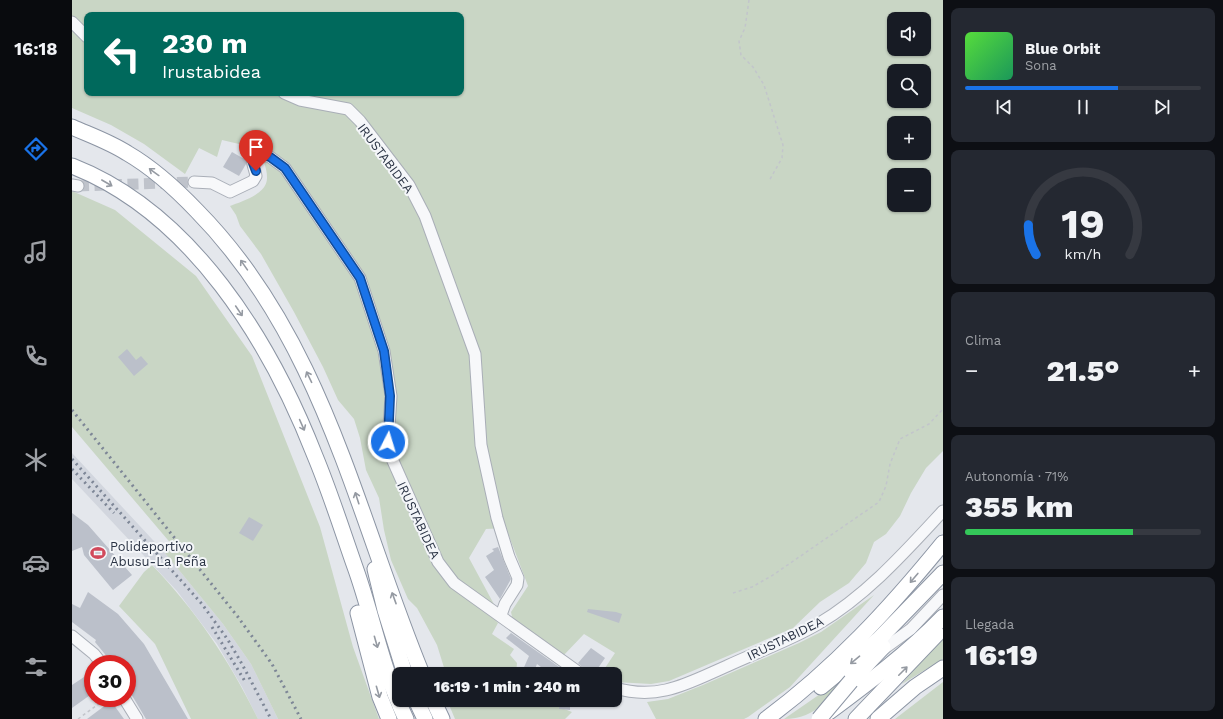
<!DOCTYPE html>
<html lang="es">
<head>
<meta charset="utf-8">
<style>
	:root { --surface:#171b24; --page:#242831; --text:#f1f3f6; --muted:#9ea1a6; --line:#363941; --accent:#1a73e8 }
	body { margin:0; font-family:"Work Sans",sans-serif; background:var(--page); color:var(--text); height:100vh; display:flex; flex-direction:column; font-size:15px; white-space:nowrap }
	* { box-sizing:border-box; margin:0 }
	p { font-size:13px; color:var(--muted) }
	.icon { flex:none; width:22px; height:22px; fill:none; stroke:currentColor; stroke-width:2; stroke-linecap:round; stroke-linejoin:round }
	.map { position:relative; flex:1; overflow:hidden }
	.details { display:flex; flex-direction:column; gap:8px; padding:8px; background:#0d0f14; width:280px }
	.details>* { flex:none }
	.guide { position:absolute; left:12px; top:12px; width:380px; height:84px; border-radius:8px; box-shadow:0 1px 3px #0004; background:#00695c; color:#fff; overflow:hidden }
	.controls { position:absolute; left:815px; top:12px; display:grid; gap:8px }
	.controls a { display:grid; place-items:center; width:44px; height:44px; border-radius:8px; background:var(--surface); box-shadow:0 1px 3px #0004; font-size:20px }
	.speed { position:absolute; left:12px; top:655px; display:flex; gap:8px; font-size:20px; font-weight:700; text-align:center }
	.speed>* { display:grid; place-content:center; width:52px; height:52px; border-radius:50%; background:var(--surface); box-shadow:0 1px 3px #0004; line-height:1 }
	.speed .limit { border:6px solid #d22; background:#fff; color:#111 }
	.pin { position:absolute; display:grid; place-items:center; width:34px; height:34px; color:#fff; margin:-41px -17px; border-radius:50% 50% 50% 0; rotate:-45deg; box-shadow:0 0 4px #0007 }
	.pin .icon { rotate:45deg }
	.me { position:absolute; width:44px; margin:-22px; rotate:5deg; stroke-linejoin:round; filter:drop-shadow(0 0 3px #0008) }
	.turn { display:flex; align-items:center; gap:14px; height:84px; padding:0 12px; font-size:18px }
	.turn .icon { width:52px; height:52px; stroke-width:2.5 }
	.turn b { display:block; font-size:28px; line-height:34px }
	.big { font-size:30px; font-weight:800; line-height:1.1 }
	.details .tile { flex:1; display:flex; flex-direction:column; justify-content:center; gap:6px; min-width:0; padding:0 14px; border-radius:8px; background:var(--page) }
	.details .dial { align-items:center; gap:0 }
	.dial svg { height:104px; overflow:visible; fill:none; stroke:var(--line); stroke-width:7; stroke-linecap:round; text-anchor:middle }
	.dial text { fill:var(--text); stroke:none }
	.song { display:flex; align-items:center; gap:12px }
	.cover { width:48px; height:48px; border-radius:6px; background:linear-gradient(135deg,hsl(110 70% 55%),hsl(150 70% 35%)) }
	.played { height:4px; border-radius:2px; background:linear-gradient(90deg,var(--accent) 65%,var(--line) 65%) }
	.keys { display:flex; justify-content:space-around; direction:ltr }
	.heat { display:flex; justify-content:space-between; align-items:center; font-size:22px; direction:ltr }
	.charge { height:6px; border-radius:3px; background:linear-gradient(90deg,#34c759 71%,var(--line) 0) }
	.trip { position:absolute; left:320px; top:667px; width:230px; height:40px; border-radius:8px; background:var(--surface); box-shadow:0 1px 3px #0004; font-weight:800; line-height:40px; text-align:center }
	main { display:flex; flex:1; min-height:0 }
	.tabs { display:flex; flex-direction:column; width:72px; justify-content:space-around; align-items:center; background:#090b0e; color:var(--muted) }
	.tabs .icon { width:28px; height:28px }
	.tabs .selected { color:var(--accent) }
	.tabs b { font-size:18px; color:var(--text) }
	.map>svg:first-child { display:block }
</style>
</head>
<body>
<main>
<nav class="tabs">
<b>16:18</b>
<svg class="icon selected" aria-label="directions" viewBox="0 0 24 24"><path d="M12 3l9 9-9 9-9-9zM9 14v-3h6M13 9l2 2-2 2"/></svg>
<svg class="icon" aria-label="music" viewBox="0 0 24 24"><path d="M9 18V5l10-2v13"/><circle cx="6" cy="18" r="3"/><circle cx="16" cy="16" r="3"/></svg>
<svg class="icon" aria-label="phone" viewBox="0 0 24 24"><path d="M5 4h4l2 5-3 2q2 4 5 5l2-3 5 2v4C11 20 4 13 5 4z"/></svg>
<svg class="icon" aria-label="climate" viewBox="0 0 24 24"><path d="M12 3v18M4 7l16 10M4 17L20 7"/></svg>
<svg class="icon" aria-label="car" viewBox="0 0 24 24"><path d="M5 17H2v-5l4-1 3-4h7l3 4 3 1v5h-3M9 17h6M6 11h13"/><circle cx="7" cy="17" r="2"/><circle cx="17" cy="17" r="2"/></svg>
<svg class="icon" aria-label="filters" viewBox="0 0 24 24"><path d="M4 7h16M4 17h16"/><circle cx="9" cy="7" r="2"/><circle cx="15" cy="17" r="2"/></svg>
</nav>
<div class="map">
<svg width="871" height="719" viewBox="0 0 871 719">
	<rect width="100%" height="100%" fill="#e4e7ec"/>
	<path fill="#d2d6de" d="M0 453 93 553 151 624 179 664 206 719H186L170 687 145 644 105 591 0 479Z"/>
	<g fill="#c9d6c5" fill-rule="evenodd">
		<path d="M0 0H871V451L854 468 839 493 828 516 814 534 802 542 794 563 777 583 748 602 721 628 597 681 579 684 543 682V674H529L543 653 512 634 491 656 441 621 439 612 456 586 434 528 414 529 397 558 424 608 420 616 426 623 420 634 442 649 438 655 445 663 444 674H374L365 645 345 608 336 599 319 560 312 530 307 498 294 470 288 438 282 419 266 400 251 367 222 312 189 254 168 226 164 215 158 206C170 201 196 194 195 177 195 168 190 158 188 149L150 140 145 157 127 148 113 174 72 144 39 125 0 108ZM15 15H389V93H15ZM822 19H852V49H822ZM822 71H852V101H822ZM822 123H852V153H822ZM822 175H852V205H822Z"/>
		<path d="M0 191 43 210 124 276 180 356 248 527 281 647 307 719H206L179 664 151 624 93 553 101 546 0 427Z"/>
		<path d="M80 565C125 612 157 660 186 719H119L83 644 47 606 72 572Z"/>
		<path d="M802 595 718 687 676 717 672 719H584L575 702 596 699 631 685 727 643 749 632Z"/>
		<path d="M871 635V659L830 684Z"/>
		<path d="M780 672C761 695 745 719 712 719Z"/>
		<path d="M871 682V719H823Z"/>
		<path d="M375 700H482V705L500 712 493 719H383Z"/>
	</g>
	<g fill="#bbc0ca">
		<path d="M160 152 174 160V164L167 176 151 167Z"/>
		<path d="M55 349 64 360 69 356 76 364 62 376 46 357Z"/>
		<path d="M0 513 16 525 60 575 41 590 12 555 10 547 0 551Z"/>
		<path d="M177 517 191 525 181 541 167 533Z"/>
		<path d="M426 547 439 579 428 599 413 577 422 570 414 556 422 551 420 549Z"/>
		<path d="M16 592 46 614 72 644 116 719H74L55 687V664H41L23 642 24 640 0 622V604L8 608Z"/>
		<path d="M516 609 544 612 550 614 547 623 515 612Z"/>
		<path d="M439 633 497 674H478L465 664 461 674H449L457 656 434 638Z"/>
		<path d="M519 648 533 658 522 674H518L506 663Z"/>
		<path d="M21 671V693L0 708V685Z"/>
		<path d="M488 700H498V710L487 709Z"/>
		<path d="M39 701 52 719H15Z"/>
	</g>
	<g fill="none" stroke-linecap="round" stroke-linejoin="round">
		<path stroke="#bfc3cb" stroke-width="11" stroke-dasharray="11 5.5" stroke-linecap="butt" d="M6 186 122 182"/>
		<g stroke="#a9aeb7" stroke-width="13">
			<g id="minor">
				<path d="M0 22 15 37"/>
				<path d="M212 93 228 100 276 109 288 121 337 185 353 216 403 354 409 445 425 518 437 557 446 578 445 585 433 604 429 615"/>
				<path d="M122 182 140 183 158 192 181 181 184 176C183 168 176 158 185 153L198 157 213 168 288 278 312 351 319 396 316 442 317 452 366 562 382 583 509 674"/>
				<path d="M0 185 6 186"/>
				<path d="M0 636 22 654 30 664"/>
				<path d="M806 653 839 629 871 595"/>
				<path d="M543 688C587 701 616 683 655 666 685 652 717 641 746 624 795 595 833 552 871 511"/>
				<path d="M52 698 65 719"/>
			</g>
		</g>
		<g stroke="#8b94a3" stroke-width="17">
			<g id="highway">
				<path d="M0 127C18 135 38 142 55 153 81 168 104 189 125 211 251 339 284 514 350 674"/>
				<path d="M0 166C120 213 198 341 243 456 258 492 270 530 283 567 301 617 310 670 334 719"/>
				<path d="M303 569 313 610 333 674"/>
				<path d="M286 613 308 697 317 719"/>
				<path d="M779 681 811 647"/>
				<path d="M749 687 807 639 871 573"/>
				<path d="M344 700 353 719"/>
				<path d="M361 700 370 719"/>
				<path d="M757 712C796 683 836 653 871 617"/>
				<path d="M694 719C762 669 818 608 871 543"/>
				<path d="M784 719 865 634"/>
				<path d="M806 719 843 687 871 668"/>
			</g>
		</g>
		<g stroke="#c2c5cb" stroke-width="1.5" stroke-dasharray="3 3" stroke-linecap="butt">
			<path d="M677 0 673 28 667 41 669 55 681 67 692 85 711 145 710 158 697 181"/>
			<path d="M661 593 680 587 701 575 807 502 814 486 818 464 828 439 857 424 871 409"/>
			<path d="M6 719 35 698"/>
		</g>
		<use href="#minor" stroke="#f7f8fa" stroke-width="11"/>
		<use href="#highway" stroke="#fff" stroke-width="15"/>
		<g stroke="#7d8696" stroke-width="3" stroke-dasharray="2 4" stroke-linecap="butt">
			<path d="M0 410 166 617 200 664 229 719"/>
			<path d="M0 459 130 604 156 640 170 664 199 719"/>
			<path d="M0 469 42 513"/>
			<path d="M140 627 174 683"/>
		</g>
		<g stroke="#8b94a3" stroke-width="17" stroke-linecap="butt">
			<path id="highway-bridge" d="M747 719 779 681"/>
		</g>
		<use href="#highway-bridge" stroke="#fff" stroke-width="15"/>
	</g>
	<defs><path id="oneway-shaft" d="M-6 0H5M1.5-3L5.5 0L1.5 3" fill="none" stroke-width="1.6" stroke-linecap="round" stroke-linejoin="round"/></defs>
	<g stroke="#959aa2">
		<use href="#oneway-shaft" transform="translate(82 172) rotate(-144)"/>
		<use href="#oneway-shaft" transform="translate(35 183) rotate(30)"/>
		<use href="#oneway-shaft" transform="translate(172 265) rotate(-125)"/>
		<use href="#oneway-shaft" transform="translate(167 311) rotate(56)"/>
		<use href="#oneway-shaft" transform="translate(237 377) rotate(-116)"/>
		<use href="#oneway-shaft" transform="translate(230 425) rotate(66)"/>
		<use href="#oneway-shaft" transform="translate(285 498) rotate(-108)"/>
		<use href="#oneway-shaft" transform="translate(842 578) rotate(130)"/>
		<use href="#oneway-shaft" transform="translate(322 598) rotate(-110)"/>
		<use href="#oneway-shaft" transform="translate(304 642) rotate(74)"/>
		<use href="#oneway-shaft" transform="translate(783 660) rotate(140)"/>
		<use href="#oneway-shaft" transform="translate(831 671) rotate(-45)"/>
		<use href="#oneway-shaft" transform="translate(306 692) rotate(74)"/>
	</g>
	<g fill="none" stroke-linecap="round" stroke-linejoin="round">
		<g stroke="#114b97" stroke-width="10">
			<path id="route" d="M184 171 180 160 181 155 185 153 198 157 213 168 288 278 312 351 318 396 316 442"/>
		</g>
		<use href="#route" stroke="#1a73e8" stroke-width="7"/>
	</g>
	<defs>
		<g id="stadium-bare" transform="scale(1.2)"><path d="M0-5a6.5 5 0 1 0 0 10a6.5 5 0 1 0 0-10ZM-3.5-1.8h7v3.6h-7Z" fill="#d1495b" stroke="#f4f6f9" stroke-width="2.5" paint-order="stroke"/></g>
	</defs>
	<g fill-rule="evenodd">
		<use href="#stadium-bare" x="26" y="553"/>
	</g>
	<g text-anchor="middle" stroke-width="4" stroke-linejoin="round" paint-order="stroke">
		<g font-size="13" fill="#2b3445" stroke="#f4f6f9">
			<text transform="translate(314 158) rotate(53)" y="5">IRUSTABIDEA</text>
			<text transform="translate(347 520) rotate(65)" y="5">IRUSTABIDEA</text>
			<text transform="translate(713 638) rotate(-26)" y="5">IRUSTABIDEA</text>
		</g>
		<g font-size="13" fill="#2b3445" stroke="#f4f6f9" text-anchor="start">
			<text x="38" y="551">Polideportivo<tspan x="38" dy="15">Abusu-La Peña</tspan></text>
		</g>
	</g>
</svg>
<div class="controls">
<a><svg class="icon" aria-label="sound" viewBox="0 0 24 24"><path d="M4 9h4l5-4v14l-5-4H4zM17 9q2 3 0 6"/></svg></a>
<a><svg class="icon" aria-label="search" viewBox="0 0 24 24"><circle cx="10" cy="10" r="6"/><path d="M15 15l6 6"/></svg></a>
<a>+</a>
<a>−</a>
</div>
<div class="speed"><div class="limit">30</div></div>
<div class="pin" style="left:184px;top:171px;background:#d93025"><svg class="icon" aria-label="arrive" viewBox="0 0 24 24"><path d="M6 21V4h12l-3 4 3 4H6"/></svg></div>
<svg class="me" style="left:316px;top:442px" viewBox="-20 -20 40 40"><circle r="17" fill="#1a73e8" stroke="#fff" stroke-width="3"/><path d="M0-11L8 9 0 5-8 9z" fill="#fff"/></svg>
<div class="trip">16:19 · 1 min · 240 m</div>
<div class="guide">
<div class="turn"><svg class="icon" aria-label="left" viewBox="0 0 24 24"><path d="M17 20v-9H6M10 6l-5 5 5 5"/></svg><div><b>230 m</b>Irustabidea</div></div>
</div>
</div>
<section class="details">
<div class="tile">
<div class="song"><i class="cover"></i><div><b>Blue Orbit</b><p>Sona</p></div></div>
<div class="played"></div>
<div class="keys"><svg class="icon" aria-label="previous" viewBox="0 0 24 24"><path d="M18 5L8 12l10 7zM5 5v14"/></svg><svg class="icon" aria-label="pause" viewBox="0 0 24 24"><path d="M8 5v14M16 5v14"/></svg><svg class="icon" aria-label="next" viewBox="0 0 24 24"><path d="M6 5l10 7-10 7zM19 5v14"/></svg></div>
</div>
<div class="tile dial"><svg viewBox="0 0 100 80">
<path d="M14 69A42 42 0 1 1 86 69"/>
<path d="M14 69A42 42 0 0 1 8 46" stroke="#1a73e8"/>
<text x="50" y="56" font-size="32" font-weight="700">19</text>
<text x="50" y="72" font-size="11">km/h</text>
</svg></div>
<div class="tile"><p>Clima</p>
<div class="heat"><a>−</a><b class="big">21.5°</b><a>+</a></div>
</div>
<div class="tile"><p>Autonomía · 71%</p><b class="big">355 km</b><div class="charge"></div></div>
<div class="tile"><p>Llegada</p><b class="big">16:19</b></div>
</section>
</main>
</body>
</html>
